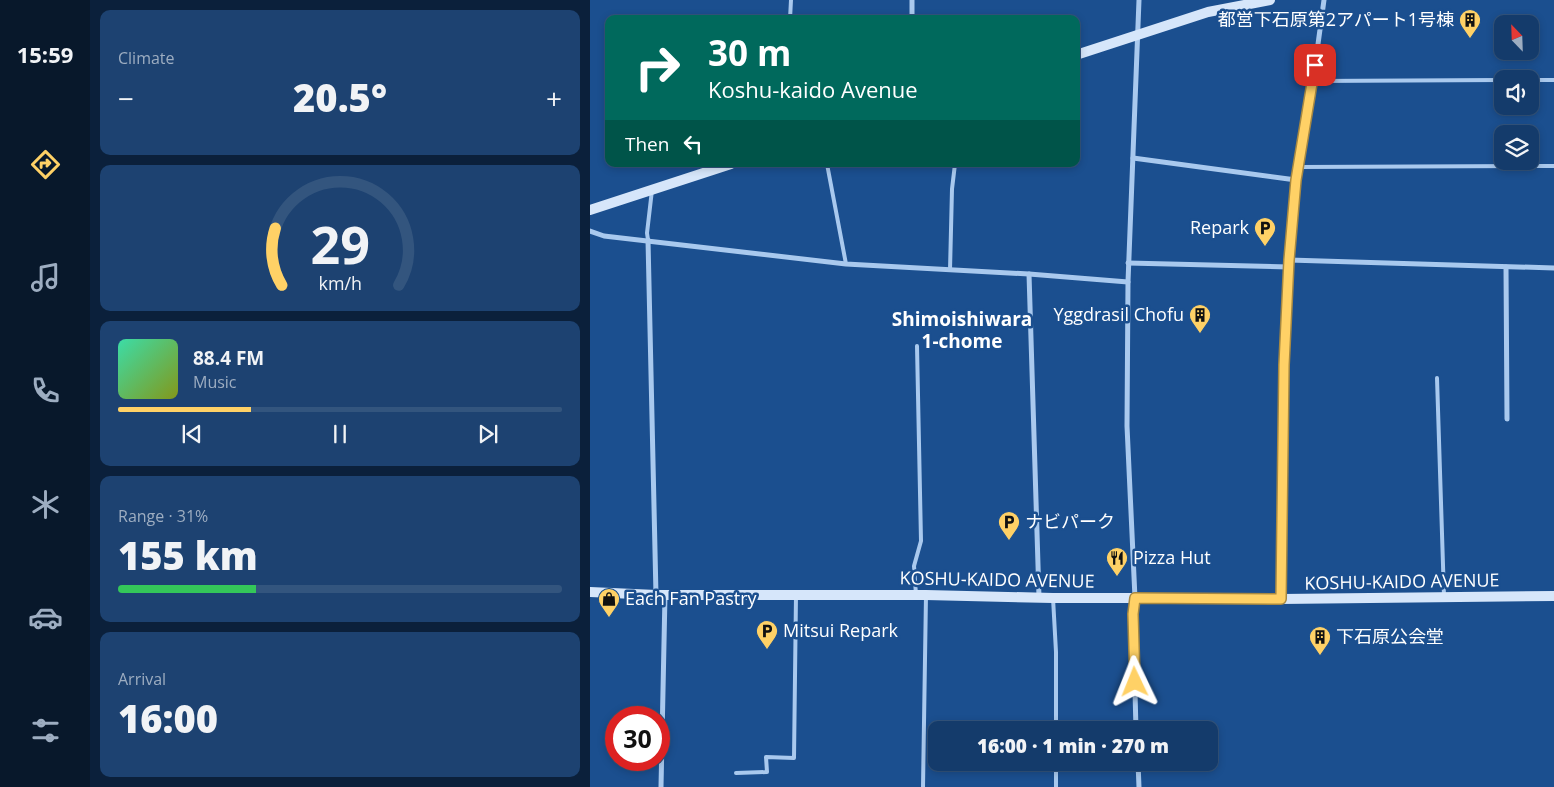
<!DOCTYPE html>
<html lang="en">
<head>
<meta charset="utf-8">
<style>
	:root { --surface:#143b6b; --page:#1d4271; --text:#f1f3f6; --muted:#9dadc1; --line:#33557e; --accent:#ffd166 }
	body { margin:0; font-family:"Open Sans","Noto Sans JP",sans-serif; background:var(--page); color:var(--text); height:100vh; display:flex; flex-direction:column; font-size:19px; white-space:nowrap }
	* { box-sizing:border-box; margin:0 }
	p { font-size:16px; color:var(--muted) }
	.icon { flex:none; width:28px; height:28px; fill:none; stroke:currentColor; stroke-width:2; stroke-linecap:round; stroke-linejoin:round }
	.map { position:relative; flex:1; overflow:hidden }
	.panel { display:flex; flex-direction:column; gap:10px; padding:10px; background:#0b203b; width:500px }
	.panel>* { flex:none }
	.banner { position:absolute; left:15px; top:15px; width:475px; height:152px; border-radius:10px; box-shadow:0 2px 8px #0003,0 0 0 1px var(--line); background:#00695c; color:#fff; overflow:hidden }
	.needle { width:32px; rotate:337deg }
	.buttons { position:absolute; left:904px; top:15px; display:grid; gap:10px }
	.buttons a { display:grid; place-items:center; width:45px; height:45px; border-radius:10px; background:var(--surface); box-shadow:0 2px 8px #0003,0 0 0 1px var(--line); font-size:25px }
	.speed { position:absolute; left:15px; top:706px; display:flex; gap:10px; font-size:25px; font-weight:700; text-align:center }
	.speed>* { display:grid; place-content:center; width:65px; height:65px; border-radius:50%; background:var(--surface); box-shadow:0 2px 8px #0003,0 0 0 1px var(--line); line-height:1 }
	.speed .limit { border:8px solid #d22; background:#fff; color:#111 }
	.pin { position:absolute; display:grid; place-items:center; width:42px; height:42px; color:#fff; margin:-21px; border-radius:10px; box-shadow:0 2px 8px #0006 }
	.me { position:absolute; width:55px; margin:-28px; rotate:358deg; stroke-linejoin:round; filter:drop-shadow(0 0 4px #0008) }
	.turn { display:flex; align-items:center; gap:18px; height:105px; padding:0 20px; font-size:22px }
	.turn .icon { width:65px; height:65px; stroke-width:2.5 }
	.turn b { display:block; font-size:35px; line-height:42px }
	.then { display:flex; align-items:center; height:48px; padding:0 20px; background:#0003; gap:10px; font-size:19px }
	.big { font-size:38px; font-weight:800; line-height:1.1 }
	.panel .card { flex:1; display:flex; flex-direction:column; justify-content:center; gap:8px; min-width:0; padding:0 18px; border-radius:10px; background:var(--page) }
	.panel .dial { align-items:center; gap:0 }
	.dial svg { height:130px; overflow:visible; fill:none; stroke:var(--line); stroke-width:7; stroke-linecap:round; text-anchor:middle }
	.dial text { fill:var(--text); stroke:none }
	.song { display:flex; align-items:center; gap:15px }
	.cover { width:60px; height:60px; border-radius:8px; background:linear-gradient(135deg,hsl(160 70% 55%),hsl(70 70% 35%)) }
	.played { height:5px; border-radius:2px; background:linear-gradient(90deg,var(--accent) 30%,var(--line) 30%) }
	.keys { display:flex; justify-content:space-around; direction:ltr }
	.heat { display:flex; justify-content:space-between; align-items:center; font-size:28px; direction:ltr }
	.charge { height:8px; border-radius:4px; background:linear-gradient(90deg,#34c759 31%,var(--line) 0) }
	.trip { position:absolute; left:338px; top:721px; width:290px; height:50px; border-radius:10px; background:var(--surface); box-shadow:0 2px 8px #0003,0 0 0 1px var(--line); font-weight:800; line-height:50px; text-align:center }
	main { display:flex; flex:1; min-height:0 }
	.tab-bar { display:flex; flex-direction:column; width:90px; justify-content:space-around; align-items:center; background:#08182b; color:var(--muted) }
	.tab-bar .icon { width:35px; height:35px }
	.tab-bar .active { color:var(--accent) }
	.tab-bar b { font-size:22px; color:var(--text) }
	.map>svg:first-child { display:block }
</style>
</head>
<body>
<main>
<nav class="tab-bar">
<b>15:59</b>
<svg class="icon active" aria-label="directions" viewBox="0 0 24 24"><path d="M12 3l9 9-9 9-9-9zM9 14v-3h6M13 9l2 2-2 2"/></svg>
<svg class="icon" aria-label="music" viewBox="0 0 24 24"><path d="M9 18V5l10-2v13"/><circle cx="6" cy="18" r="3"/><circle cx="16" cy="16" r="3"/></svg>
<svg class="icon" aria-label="phone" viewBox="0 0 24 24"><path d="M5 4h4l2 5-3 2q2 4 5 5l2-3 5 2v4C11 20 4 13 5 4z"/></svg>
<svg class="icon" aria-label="climate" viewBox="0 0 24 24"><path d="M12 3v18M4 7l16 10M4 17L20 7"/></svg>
<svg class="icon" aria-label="car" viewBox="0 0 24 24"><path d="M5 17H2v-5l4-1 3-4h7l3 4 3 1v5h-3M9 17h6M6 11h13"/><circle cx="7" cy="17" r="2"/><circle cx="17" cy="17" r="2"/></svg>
<svg class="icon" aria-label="filters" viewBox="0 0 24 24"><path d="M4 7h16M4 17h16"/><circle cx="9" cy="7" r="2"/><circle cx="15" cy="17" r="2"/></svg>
</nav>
<section class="panel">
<div class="card"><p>Climate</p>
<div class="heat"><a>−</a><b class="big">20.5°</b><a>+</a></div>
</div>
<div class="card dial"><svg viewBox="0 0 100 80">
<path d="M14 69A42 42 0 1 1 86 69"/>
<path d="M14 69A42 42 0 0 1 10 34" stroke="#ffd166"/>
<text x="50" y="56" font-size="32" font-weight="700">29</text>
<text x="50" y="72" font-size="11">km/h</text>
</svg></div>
<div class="card">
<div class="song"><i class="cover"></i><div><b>88.4 FM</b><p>Music</p></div></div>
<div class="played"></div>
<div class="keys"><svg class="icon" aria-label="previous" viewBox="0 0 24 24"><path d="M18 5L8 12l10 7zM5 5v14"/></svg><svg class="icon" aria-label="pause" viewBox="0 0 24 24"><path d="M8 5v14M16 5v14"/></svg><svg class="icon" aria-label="next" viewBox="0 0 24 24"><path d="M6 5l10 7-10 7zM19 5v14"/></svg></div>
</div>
<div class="card"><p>Range · 31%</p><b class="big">155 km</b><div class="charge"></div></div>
<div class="card"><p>Arrival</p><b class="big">16:00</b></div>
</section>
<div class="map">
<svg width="964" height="787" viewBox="0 0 964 787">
	<rect width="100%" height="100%" fill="#1b4f8f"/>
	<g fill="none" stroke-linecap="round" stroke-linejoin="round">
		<g stroke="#a9c9ee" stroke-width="4">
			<path d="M200 19 201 0"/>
			<path d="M940 80H964"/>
			<path d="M723 81 912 80"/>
			<path d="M237 164 256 264"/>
			<path d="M709 167 964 166"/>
			<path d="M58 240 57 233 62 190"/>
			<path d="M360 270 362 189 365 164"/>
			<path d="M847 378 854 596"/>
			<path d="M326 595 324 566 331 541 327 346"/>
			<path d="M463 598 466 652V730"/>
			<path d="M466 762V787"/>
			<path d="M146 773 177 772 176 757 204 758 206 595"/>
			<path d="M333 787 336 595"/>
		</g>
		<g stroke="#a9c9ee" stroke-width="5">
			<path d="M322 19V0"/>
			<path d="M543 158 706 180"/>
			<path d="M0 231 14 236 256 264 439 274 538 282"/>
			<path d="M58 240 66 595"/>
			<path d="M699 260 964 268"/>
			<path d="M538 263 699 267"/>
			<path d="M916 267 917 419"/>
			<path d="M439 274 449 597"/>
			<path d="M691 599 695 365 699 260 706 180 723 81 734 0"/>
			<path d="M546 730 543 614 545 598 537 426 538 282 549 0"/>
			<path d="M548 762 549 787"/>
			<path d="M71 787 75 595"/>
		</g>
		<g stroke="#d6e6fa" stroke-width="10">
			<path d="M486 55 618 12 680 0"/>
			<path d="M0 210 141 164"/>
			<path d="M0 592 66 595H336L463 598H545L691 599 964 596"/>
		</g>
	</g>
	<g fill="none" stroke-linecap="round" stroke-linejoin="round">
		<g stroke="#a68842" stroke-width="12">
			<path id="route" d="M545 682 543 614 545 598 691 599 694 365 699 260 706 180 725 65"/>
		</g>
		<use href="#route" stroke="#ffd166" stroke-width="9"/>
	</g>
	<defs>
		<g id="building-pin" transform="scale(1.125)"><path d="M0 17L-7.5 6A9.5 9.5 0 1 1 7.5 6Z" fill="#ffd166" stroke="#1b4f8f"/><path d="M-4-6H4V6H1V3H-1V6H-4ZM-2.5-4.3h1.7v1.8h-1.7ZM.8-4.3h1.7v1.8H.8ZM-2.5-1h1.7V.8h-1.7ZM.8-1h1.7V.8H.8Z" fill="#111"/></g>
		<g id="parking-pin" transform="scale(1.125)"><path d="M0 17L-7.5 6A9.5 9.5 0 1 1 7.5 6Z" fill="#ffd166" stroke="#1b4f8f"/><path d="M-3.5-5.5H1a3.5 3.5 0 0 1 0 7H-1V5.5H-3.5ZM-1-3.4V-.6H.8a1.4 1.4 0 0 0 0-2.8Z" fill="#111"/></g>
		<g id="restaurant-pin" transform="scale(1.125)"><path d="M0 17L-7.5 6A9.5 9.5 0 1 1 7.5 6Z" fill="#ffd166" stroke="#1b4f8f"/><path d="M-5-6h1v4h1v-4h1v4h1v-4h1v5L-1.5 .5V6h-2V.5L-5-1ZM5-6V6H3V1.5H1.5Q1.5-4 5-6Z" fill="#111"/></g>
		<g id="shop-pin" transform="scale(1.125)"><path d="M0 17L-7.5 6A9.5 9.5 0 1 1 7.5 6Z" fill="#ffd166" stroke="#1b4f8f"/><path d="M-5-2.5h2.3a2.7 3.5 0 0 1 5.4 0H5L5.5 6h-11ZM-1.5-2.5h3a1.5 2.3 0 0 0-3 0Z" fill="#111"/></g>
	</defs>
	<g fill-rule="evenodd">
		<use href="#building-pin" x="880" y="20"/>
		<use href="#parking-pin" x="675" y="228"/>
		<use href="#building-pin" x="610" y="315"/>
		<use href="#parking-pin" x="419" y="522"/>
		<use href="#restaurant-pin" x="527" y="558"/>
		<use href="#shop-pin" x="19" y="599"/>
		<use href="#parking-pin" x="177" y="631"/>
		<use href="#building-pin" x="730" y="637"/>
	</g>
	<g text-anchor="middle" stroke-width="5" stroke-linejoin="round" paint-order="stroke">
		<g font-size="18" fill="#fff" stroke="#1b4f8f" text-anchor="start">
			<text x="864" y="26" text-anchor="end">都営下石原第2アパート1号棟</text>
			<text x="659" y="234" text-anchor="end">Repark</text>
			<text x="594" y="321" text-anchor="end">Yggdrasil Chofu</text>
			<text x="435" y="528">ナビパーク</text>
			<text x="543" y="564">Pizza Hut</text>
			<text x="35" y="605">Each Fan Pastry</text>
			<text x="193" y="637">Mitsui Repark</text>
			<text x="746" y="643">下石原公会堂</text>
		</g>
		<g font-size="18" fill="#fff" stroke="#1b4f8f">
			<text transform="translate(407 580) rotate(1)" y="6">KOSHU-KAIDO AVENUE</text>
			<text transform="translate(812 582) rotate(-1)" y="6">KOSHU-KAIDO AVENUE</text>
		</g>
		<g font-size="19" font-weight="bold" fill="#fff" stroke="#1b4f8f">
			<text x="372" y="326">Shimoishiwara<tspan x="372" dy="22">1-chome</tspan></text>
		</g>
	</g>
</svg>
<div class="buttons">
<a><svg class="needle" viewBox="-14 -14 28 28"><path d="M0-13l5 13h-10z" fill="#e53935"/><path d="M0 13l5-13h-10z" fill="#9dadc1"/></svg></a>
<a><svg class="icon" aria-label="sound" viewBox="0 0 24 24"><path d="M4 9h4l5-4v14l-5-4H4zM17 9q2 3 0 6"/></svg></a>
<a><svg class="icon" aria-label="layers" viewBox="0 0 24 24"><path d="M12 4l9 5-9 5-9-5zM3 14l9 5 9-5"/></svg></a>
</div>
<div class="speed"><div class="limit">30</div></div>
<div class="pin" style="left:725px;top:65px;background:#d93025"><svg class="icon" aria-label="arrive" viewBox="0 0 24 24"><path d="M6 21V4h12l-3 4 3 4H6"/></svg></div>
<svg class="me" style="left:545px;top:682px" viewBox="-20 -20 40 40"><path d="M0-17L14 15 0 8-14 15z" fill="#ffd166" stroke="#fff" stroke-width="4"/></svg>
<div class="trip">16:00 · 1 min · 270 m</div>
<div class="banner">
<div class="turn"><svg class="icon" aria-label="right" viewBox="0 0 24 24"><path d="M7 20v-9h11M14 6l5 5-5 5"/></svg><div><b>30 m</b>Koshu-kaido Avenue</div></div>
<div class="then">Then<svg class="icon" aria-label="left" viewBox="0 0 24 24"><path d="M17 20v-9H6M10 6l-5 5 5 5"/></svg></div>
</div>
</div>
</main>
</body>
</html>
